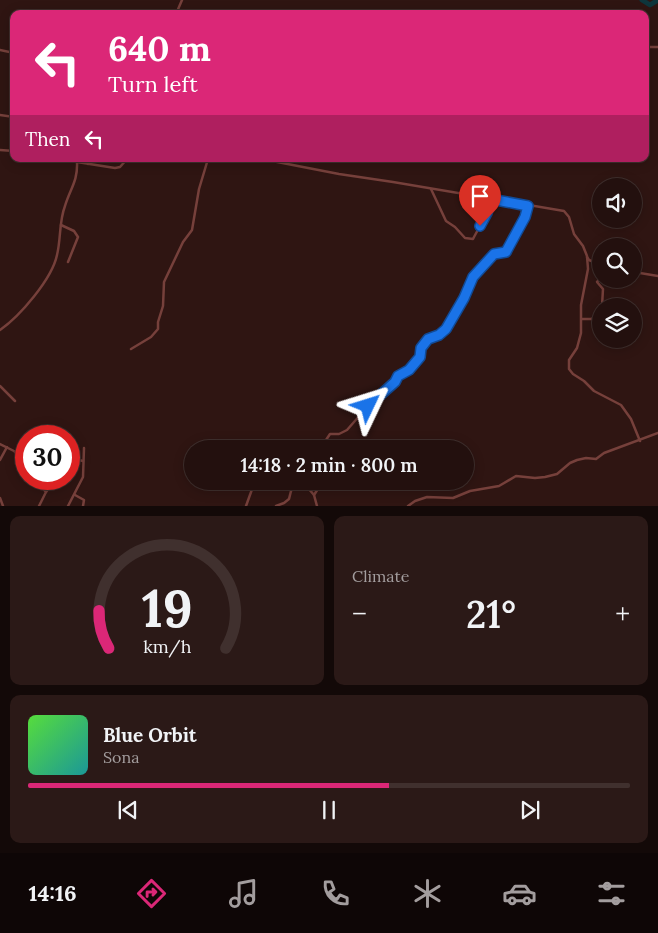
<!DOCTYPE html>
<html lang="en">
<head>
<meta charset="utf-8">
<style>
	:root { --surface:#23100e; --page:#2b1917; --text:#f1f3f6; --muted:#a39d9e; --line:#40302e; --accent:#db2777 }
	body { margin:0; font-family:Lora,serif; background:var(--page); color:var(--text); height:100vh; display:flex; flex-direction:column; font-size:19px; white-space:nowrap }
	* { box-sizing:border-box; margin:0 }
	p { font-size:16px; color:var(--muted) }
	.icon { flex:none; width:28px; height:28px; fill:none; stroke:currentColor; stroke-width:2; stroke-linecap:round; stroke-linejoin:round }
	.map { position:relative; height:506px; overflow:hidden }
	.drawer { display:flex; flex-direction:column; gap:10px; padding:10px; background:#130908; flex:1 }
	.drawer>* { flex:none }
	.banner { position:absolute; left:10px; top:10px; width:639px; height:152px; border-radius:10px; box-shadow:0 2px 12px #0003,0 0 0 1px var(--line); background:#db2777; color:#fff; overflow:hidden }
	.fabs { position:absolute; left:592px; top:178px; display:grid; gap:10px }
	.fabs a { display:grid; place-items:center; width:50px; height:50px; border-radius:50%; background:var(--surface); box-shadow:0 2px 12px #0003,0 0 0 1px var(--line); font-size:25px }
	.speed { position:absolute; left:15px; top:425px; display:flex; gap:10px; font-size:25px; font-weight:700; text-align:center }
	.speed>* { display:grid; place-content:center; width:65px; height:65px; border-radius:50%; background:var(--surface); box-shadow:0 2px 12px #0003,0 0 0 1px var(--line); line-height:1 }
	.speed .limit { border:8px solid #d22; background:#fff; color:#111 }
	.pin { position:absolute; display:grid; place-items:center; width:42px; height:42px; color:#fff; margin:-51px -21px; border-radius:50% 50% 50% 0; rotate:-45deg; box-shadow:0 0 5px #0007 }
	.pin .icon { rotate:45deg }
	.me { position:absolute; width:55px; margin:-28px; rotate:49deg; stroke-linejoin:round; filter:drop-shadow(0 0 4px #0008) }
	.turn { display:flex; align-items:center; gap:18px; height:105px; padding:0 15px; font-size:22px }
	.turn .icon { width:65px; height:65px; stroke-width:2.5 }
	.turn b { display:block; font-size:35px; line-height:42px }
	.then { display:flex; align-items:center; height:48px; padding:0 15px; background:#0003; gap:10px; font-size:19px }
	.big { font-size:38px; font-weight:600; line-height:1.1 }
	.drawer .tile { flex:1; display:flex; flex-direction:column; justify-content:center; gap:8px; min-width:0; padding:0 18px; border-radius:10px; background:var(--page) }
	.drawer .dial { align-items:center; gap:0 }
	.dial svg { height:130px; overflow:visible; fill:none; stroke:var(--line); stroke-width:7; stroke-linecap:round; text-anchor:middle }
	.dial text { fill:var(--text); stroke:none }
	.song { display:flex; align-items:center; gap:15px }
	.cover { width:60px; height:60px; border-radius:8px; background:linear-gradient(135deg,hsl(110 70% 55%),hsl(180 70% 35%)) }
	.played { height:5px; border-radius:2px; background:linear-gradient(90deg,var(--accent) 60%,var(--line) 60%) }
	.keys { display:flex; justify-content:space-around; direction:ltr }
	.heat { display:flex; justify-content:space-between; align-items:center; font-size:28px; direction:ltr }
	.drawer .tiles { flex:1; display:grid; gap:10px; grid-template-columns:1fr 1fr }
	.tile:last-child { grid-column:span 2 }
	.trip { position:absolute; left:184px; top:440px; width:290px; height:50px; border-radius:25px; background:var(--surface); box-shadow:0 2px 12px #0003,0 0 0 1px var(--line); font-weight:600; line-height:50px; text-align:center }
	.tabs { display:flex; height:80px; justify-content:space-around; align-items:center; background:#0e0606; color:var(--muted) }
	.tabs .icon { width:35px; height:35px }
	.tabs .selected { color:var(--accent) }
	.tabs b { font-size:22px; color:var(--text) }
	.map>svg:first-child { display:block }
</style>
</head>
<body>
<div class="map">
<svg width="658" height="506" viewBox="0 0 658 506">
	<rect width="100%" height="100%" fill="#2f1512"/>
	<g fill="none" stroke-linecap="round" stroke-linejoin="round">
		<path stroke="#0e353c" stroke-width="5" d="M642 0 650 5 658 0"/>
		<g stroke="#76403b" stroke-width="2.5">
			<path d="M176 14 182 0"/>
			<path d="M645 47H658"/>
			<path d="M0 50 14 53"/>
			<path d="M0 115 14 117"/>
			<path d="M0 150 14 151"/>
			<path d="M58 159 115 168 120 167 127 159"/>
			<path d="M252 159 267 160 339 174 393 182 564 211 569 217 574 234 583 246 587 256 588 269 581 305V333L577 348 569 360V369L573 374 584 381 594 391 621 405 631 419 640 441"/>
			<path d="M88 164 89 159"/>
			<path d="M431 189 446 221 455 227 465 238 473 239 474 237 487 213 491 199"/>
			<path d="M61 225 74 231 78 237 68 262"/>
			<path d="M587 257 589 260 601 265"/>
			<path d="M634 272 658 276"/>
			<path d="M601 278 597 282 603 289 602 306"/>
			<path d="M582 319H591L601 316"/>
			<path d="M0 330C20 316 52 279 57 255 61 239 59 221 65 206 70 189 78 181 77 162"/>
			<path d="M131 349 151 337 158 329V322L163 306 164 282 183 242 192 230 199 189 208 159"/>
			<path d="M0 386 15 401"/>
			<path d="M0 444 14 451 26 464"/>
			<path d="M335 449 326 446V440L330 434H339L347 430 368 406 395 383 398 376 409 370 420 357 421 348 426 341 443 332 449 326 463 302 473 277 494 254 505 252 507 250 525 217 528 206"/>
			<path d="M0 460 7 447"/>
			<path d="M69 463 75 459 83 461"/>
			<path d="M34 479 46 492 39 506"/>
			<path d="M302 481 314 495 317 506"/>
			<path d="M46 492 56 479"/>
			<path d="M75 495 84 500 83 506"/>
			<path d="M314 495 323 481"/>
			<path d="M0 498 3 506"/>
			<path d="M68 506 83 477 84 448"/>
			<path d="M246 506 255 481"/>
			<path d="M276 506 284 503 289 499 291 491 297 481"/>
			<path d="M408 506 415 501 427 497 453 498 470 491 499 486 516 476 535 478 545 477 557 474 570 463 577 460 586 458 596 459 604 453 658 433"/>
		</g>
	</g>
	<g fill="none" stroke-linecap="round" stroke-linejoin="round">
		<g stroke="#114b97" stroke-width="12">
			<path id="route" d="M368 406 395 382 398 376 409 370 420 357 421 348 428 339 439 335 446 329 464 298 473 277 494 254 506 252 507 250 525 217 528 206 491 199 487 213 480 226"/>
		</g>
		<use href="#route" stroke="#1a73e8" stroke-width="9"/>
	</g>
</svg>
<div class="fabs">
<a><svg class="icon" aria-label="sound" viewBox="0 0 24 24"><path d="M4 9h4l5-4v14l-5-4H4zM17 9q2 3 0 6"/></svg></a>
<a><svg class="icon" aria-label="search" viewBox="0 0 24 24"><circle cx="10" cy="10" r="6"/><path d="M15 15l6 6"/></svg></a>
<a><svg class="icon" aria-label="layers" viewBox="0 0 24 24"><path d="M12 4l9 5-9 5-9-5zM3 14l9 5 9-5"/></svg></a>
</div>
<div class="speed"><div class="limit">30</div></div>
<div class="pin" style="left:480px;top:226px;background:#d93025"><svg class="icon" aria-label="arrive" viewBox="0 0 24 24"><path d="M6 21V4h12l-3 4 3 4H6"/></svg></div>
<svg class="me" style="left:368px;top:406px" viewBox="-20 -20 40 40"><path d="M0-17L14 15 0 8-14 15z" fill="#1a73e8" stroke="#fff" stroke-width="4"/></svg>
<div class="trip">14:18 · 2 min · 800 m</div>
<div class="banner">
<div class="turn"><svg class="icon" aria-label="left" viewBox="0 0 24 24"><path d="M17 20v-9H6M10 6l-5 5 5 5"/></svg><div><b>640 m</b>Turn left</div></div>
<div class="then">Then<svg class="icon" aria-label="left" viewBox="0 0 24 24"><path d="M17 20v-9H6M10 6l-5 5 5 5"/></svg></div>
</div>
</div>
<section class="drawer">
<div class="tiles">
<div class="tile dial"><svg viewBox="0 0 100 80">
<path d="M14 69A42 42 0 1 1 86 69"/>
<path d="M14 69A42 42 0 0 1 8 46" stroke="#db2777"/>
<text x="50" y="56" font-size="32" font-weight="700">19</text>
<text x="50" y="72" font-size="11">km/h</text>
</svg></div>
<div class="tile"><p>Climate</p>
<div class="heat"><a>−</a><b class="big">21°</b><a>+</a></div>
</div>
<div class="tile">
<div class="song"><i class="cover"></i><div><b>Blue Orbit</b><p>Sona</p></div></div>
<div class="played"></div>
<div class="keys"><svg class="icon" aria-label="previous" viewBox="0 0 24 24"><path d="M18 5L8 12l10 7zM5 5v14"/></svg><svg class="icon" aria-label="pause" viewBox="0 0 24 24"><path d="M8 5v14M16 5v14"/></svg><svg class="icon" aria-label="next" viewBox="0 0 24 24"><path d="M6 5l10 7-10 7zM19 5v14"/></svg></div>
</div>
</div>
</section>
<nav class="tabs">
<b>14:16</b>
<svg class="icon selected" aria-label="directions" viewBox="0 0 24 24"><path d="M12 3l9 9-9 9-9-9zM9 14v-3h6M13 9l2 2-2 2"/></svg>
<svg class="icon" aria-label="music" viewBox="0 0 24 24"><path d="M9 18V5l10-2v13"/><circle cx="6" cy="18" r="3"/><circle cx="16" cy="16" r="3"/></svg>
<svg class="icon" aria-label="phone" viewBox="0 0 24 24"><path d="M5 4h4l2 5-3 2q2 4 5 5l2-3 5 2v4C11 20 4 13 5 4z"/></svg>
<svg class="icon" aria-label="climate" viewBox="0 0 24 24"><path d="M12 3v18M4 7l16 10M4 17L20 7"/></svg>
<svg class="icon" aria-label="car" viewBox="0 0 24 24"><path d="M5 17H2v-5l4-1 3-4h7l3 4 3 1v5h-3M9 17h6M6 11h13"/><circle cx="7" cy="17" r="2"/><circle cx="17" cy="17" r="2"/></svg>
<svg class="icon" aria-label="filters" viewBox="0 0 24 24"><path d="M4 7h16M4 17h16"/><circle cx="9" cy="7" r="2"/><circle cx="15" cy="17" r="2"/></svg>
</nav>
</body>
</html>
